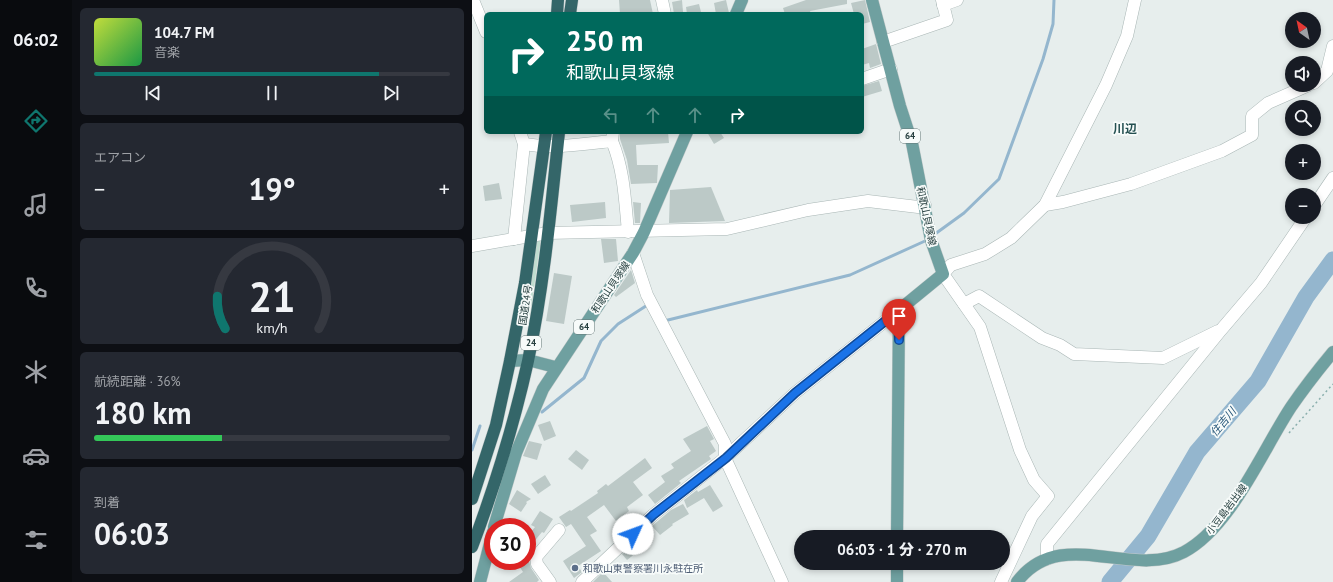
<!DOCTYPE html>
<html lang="ja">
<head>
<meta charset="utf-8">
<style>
	:root { --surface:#171b24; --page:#242831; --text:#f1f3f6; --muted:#9ea1a6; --line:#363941; --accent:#0f766e }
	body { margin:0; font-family:"PT Sans","Noto Sans JP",sans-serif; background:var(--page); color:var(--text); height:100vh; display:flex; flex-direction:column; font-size:15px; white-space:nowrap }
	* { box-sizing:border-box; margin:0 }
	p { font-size:13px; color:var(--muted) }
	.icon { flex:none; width:22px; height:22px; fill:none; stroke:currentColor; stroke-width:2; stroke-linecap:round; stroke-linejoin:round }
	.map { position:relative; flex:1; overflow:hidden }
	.sheet { display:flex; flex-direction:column; gap:8px; padding:8px; background:#0d0f14; width:400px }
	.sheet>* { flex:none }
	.top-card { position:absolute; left:12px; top:12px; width:380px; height:122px; border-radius:6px; box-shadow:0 2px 6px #0003; background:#00695c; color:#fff; overflow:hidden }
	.needle { width:26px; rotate:327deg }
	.buttons { position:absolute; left:813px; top:12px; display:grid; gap:8px }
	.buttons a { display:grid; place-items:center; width:36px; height:36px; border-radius:50%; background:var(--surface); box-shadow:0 2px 6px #0003; font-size:20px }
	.speed { position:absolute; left:12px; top:518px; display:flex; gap:8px; font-size:20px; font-weight:700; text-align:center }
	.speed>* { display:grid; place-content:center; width:52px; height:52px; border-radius:50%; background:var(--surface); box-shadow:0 2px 6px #0003; line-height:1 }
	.speed .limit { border:6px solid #d22; background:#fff; color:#111 }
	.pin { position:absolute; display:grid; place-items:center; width:34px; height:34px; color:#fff; margin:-41px -17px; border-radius:50% 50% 50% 0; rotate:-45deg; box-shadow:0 0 4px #0007 }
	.pin .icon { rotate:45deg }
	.me { position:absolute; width:44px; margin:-22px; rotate:47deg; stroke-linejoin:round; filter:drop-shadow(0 0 3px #0008) }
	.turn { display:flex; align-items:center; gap:14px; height:84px; padding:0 16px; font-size:18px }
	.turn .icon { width:52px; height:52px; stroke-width:2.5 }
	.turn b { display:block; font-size:28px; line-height:34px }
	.lanes { display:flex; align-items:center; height:38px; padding:0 16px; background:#0003; justify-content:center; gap:20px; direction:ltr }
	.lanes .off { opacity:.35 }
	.big { font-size:30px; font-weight:800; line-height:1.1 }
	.sheet .tile { flex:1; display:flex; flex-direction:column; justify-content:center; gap:6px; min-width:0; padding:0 14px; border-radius:6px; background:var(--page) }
	.sheet .dial { align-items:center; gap:0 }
	.dial svg { height:104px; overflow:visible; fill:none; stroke:var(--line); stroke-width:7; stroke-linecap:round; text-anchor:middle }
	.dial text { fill:var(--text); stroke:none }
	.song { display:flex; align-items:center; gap:12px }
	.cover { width:48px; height:48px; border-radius:6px; background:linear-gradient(135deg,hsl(70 70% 55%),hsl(140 70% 35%)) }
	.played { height:4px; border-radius:2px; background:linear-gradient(90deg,var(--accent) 80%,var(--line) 80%) }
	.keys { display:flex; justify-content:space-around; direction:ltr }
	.heat { display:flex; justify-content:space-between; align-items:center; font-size:22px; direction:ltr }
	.charge { height:6px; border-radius:3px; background:linear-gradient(90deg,#34c759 36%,var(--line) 0) }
	.trip { position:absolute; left:322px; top:530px; width:216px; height:40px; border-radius:20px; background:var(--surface); box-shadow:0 2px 6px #0003; font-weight:800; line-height:40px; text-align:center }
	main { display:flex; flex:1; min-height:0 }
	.tabs { display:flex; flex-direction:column; width:72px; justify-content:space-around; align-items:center; background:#090b0e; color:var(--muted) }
	.tabs .icon { width:28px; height:28px }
	.tabs .current { color:var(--accent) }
	.tabs b { font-size:18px; color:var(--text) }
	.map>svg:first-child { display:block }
</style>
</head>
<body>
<main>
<nav class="tabs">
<b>06:02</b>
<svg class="icon current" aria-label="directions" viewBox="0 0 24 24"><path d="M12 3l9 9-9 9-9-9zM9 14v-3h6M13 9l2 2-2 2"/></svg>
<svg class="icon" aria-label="music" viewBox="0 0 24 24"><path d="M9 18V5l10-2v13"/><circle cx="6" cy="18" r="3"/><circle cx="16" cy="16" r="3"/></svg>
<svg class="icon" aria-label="phone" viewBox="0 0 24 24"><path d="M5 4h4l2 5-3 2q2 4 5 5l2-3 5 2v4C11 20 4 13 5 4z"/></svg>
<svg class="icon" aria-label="climate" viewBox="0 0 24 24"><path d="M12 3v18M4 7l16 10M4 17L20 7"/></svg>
<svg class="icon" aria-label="car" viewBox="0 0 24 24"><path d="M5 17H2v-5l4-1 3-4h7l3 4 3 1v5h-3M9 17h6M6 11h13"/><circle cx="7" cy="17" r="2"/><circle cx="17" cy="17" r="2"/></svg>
<svg class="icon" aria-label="filters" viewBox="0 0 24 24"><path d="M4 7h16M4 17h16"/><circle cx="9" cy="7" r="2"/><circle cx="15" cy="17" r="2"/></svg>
</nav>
<section class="sheet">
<div class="tile">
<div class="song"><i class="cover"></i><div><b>104.7 FM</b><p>音楽</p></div></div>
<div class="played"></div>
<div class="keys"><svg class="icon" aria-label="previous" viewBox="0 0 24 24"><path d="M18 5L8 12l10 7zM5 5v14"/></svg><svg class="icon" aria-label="pause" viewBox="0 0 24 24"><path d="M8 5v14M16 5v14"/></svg><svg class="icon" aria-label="next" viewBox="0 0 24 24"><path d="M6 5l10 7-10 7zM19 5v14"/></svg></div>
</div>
<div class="tile"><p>エアコン</p>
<div class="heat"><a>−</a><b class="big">19°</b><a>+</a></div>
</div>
<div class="tile dial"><svg viewBox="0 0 100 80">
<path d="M14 69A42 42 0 1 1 86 69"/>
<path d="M14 69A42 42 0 0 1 8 44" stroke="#0f766e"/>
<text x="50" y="56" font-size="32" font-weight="700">21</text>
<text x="50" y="72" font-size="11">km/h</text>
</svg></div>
<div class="tile"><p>航続距離 · 36%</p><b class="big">180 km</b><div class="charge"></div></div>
<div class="tile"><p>到着</p><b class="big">06:03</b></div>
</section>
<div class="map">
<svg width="861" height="582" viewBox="0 0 861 582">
	<rect width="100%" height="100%" fill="#e7eeed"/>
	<path fill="#c1ddd0" d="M65 238H69L58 316 52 315Z"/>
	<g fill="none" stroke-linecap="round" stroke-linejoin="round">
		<g stroke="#94b6ce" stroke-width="3">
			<path d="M463 234 492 213 527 179 571 59 581 24 582 0"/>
			<path d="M192 321 378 275 453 241"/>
			<path d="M70 412 112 378 129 341 146 324 177 304"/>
			<path d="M0 450 8 426"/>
		</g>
		<path stroke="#94b6ce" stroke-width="17" d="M638 582 676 536 725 452 786 381 834 297 861 260"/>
	</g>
	<g fill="#bcc9c7">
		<path d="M147 0H178L181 14H148Z"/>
		<path d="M210 0 211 12 202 14 200 2Z"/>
		<path d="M254 0 257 13 244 14 242 3Z"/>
		<path d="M334 0H375V4L338 11 339 14H313L311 8Z"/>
		<path d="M393 0 398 22 390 24V14H382L379 3Z"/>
		<path d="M227 4 229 12 215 14 214 7Z"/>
		<path d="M404 44 409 64 398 68 397 63 390 65V49Z"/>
		<path d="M407 81 410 91 390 97V86Z"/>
		<path d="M148 132H196L197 143 164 145 165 165H186L185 183 159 184 155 160 148 139Z"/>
		<path d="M235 132H248L252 138 242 144Z"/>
		<path d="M27 183 30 199 13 201 11 186Z"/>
		<path d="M239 187 253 221 197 223 198 190Z"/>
		<path d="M133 202 134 218 100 222 98 205Z"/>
		<path d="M161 202 169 203 168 223H163Z"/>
		<path d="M129 239H144L146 261 132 263Z"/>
		<path d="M159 270 163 283 144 297 142 295Z"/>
		<path d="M82 273 100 276 92 324 74 321Z"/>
		<path d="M78 421 84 436 72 441 66 425Z"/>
		<path d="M235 426 242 439 238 441 244 451 237 456 239 459 207 481 209 483 183 504 176 495 193 482 189 476 202 468 199 464 219 451 211 439Z"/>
		<path d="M57 441 70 444 65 460 51 456Z"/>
		<path d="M104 450 117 460 110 470 96 459Z"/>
		<path d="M173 458 180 468 161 482 171 495 155 507 157 511 144 521 132 505 115 517 125 531 118 535 129 551 106 566 110 572 102 578 91 561 114 546 99 524 94 527 87 517 98 510 99 511 126 493 125 491 134 484 136 486Z"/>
		<path d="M73 475 79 485 66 494 59 484Z"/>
		<path d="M238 485 251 506 241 512 232 498 215 508 212 500 225 490 226 492Z"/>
		<path d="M45 490 59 499 54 502 55 503 49 512 37 504Z"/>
		<path d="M211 504 217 514 200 524 201 525 188 535 180 526 199 510Z"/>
		<path d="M68 511 81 519 72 533 70 532 55 550V537L63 527 59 525Z"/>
		<path d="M163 543 168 550 155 560 150 554Z"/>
		<path d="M44 561H57L59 568 67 580 65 582H37L51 572Z"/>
		<path d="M131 572 140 582H121Z"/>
	</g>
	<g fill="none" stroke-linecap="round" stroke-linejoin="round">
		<g stroke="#a9b6b5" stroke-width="13">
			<g id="minor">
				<path d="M1 0 14 32"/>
				<path d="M190 0 193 14"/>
				<path d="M471 5 485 0"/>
				<path d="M411 42 475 20 470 0"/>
				<path d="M390 79 419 69"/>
				<path d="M842 83 855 71 861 46"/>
				<path d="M48 132 52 144C81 149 111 144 140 141L141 132"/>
				<path d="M140 141C152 170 153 200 156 232"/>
				<path d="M573 205 591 202 659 184 750 151 780 135V116L796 103 837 85"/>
				<path d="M842 206 861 178"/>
				<path d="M42 239 52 144"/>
				<path d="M0 246 76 233 255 229 336 210 396 201 446 207 453 205"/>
				<path d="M161 253 175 295 253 444V458L310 582"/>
				<path d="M492 304 507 296 570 338 588 345 602 354 691 358 746 331"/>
				<path d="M575 559V544L749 330 789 283 834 217"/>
				<path d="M78 582 65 564 64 557 87 530"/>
				<path d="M110 582 181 515 253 458 323 393 427 310"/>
				<path d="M529 582 560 516 576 496 562 480 548 450 508 327 471 274 479 265 513 254 539 238 573 205 634 85 655 36 663 0"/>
			</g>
		</g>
		<g stroke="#c2c9c9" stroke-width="13">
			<g id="major">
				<path d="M400 0 428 106 440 143 459 240 471 274 427 310 425 537"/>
				<path d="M264 14 270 0"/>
				<path d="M38 361 56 360 83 367"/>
				<path d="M22 527 44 453 71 389 161 253 172 232 215 132"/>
				<path d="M8 582 21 532"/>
				<path d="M425 582V563"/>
				<path d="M545 582C589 524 659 580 712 552 759 527 790 451 819 407 832 388 846 370 861 352"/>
			</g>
		</g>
		<g stroke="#c2c9c9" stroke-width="13">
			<g id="highway">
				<path d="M85 14 86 0"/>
				<path d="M98 14 100 0"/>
				<path d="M0 499 24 425 38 361 53 283 74 132"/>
				<path d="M0 547C23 486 42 424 56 361 72 286 79 208 87 132"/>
			</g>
		</g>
		<path stroke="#8aafad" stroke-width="1.5" stroke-dasharray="2 3" stroke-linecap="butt" d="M817 433 861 384"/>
		<use href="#minor" stroke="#fff" stroke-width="12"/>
		<use href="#major" stroke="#6fa0a0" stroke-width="12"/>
		<use href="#highway" stroke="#346669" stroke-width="12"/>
	</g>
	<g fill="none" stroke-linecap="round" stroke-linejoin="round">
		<g stroke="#114b97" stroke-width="10">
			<path id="route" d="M161 534 181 515 254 458 323 393 427 310V340"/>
		</g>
		<use href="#route" stroke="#1a73e8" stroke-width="7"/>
	</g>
	<circle fill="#5c6f8a" stroke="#f7fbfa" stroke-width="1.5" cx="103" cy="568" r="4"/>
	<g text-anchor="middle" stroke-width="3.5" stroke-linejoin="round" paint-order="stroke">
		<g fill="#f7fbfa" stroke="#657777" stroke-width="1">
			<rect x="428" y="129" width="20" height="14" rx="3"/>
			<rect x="102" y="320" width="20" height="14" rx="3"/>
			<rect x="49" y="336" width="20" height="14" rx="3"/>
		</g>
		<g font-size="9" font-weight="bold" fill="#263f3f">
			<text x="438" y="139">64</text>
			<text x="112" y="330">64</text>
			<text x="59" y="346">24</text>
		</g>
		<g font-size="10" fill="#263f3f" stroke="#f7fbfa">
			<text transform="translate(455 216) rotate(78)" y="4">和歌山貝塚線</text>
			<text transform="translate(138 287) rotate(-56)" y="4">和歌山貝塚線</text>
			<text transform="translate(53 305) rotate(-81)" y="4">国道24号</text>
			<text transform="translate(754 509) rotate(-53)" y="4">小豆島岩出線</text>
		</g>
		<g font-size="10" fill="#4e5e75" stroke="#f7fbfa" text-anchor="start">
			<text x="111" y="572">和歌山東警察署川永駐在所</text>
		</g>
		<g font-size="11" font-style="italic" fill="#245477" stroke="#f7fbfa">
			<text transform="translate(751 422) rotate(-50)" y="4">住吉川</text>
		</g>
		<g font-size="12" font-weight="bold" fill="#234f50" stroke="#f7fbfa">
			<text x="653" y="133">川辺</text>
		</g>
	</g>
</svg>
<div class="buttons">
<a><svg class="needle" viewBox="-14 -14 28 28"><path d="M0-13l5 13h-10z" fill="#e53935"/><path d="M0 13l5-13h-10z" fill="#9ea1a6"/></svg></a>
<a><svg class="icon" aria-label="sound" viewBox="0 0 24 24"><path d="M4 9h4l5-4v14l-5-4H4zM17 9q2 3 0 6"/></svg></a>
<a><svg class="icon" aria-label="search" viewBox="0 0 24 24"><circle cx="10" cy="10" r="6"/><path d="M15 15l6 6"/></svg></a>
<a>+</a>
<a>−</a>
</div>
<div class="speed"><div class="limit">30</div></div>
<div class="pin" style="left:427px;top:340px;background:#d93025"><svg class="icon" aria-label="arrive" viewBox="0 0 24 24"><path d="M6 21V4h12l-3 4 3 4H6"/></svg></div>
<svg class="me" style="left:161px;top:534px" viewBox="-20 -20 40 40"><circle r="19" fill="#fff"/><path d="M0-13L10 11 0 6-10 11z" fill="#1a73e8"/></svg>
<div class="trip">06:03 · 1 分 · 270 m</div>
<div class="top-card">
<div class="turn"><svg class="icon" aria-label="right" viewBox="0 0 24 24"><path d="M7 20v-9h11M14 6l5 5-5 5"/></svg><div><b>250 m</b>和歌山貝塚線</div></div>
<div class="lanes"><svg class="icon off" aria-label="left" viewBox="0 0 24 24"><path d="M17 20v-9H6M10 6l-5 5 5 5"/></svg><svg class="icon off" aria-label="ahead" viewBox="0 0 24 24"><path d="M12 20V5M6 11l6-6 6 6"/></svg><svg class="icon off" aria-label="ahead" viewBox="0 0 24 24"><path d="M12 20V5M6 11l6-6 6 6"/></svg><svg class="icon" aria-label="right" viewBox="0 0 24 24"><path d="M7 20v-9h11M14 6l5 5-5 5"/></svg></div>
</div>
</div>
</main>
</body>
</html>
